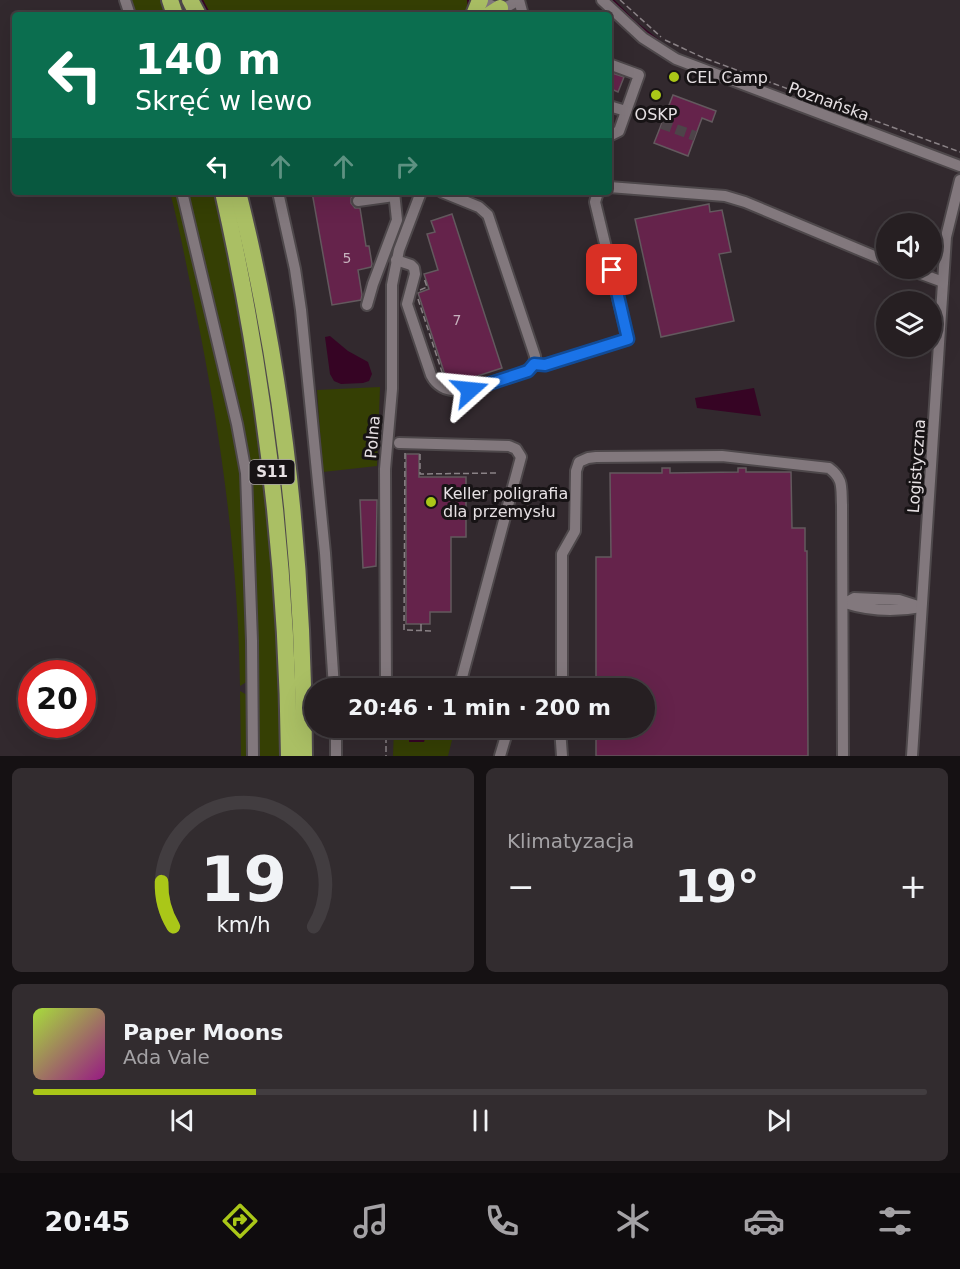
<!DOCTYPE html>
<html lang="pl">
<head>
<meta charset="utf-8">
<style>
	:root { --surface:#261f22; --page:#322c2f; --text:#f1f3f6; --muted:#a4a2a5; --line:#423d40; --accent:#aac718 }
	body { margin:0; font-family:"DejaVu Sans",sans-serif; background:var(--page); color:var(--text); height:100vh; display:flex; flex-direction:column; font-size:22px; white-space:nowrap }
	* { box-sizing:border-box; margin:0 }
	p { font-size:20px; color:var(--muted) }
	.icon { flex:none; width:33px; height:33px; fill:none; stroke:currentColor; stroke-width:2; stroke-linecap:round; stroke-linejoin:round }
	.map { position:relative; height:756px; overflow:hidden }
	.drawer { display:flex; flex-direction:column; gap:12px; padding:12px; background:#151113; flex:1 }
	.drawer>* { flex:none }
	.top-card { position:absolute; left:12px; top:12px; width:600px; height:183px; border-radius:6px; box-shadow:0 6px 24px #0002,0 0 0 2px var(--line); background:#0b6e4f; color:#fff; overflow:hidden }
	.controls { position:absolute; left:876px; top:213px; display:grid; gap:12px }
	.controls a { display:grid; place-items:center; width:66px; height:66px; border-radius:50%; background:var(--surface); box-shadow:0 6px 24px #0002,0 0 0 2px var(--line); font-size:30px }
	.speed { position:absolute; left:18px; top:660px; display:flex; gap:12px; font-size:30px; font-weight:700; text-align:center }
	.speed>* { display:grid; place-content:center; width:78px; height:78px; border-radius:50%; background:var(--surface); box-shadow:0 6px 24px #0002,0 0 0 2px var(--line); line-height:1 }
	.speed .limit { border:9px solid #d22; background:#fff; color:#111 }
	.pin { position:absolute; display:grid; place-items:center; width:51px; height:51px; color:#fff; margin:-26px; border-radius:12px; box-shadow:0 3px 9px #0006 }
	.me { position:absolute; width:66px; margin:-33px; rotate:72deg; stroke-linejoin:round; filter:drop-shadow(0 0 4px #0008) }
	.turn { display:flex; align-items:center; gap:21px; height:126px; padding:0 24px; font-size:27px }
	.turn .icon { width:78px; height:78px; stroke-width:2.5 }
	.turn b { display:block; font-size:42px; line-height:51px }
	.lanes { display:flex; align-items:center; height:57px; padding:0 24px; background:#0003; justify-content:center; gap:30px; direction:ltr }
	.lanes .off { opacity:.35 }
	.big { font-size:45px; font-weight:600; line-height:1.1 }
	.drawer .widget { flex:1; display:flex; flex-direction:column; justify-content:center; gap:9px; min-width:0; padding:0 21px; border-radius:9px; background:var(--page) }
	.drawer .dial { align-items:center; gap:0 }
	.dial svg { height:156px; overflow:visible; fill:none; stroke:var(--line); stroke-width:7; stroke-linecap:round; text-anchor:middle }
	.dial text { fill:var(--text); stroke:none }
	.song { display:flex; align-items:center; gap:18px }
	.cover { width:72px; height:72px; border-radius:9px; background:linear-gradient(135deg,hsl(80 70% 55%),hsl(310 70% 35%)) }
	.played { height:6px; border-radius:3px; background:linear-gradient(90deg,var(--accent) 25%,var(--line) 25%) }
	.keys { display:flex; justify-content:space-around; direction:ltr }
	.heat { display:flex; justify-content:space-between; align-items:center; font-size:33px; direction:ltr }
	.drawer .tiles { flex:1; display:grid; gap:12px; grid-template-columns:1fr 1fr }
	.widget:last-child { grid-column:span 2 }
	.trip { position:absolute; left:304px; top:678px; width:351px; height:60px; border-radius:30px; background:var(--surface); box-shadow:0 6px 24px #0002,0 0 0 2px var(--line); font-weight:600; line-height:60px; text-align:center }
	.tabs { display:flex; height:96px; justify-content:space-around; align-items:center; background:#0f0c0e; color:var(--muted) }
	.tabs .icon { width:42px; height:42px }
	.tabs .active { color:var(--accent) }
	.tabs b { font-size:27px; color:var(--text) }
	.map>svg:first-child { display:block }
</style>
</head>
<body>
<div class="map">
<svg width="960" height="756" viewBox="0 0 960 756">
	<rect width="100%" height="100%" fill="#32292e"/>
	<g fill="#353f04">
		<path d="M129 0H160L165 15H134Z"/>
		<path d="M198 0H473L471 15H206Z"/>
		<path d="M170 192H178L236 436C248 517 246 600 248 681L240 686C238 557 221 434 195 307 187 269 180 230 170 192Z"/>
		<path d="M186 192H214C227 257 242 323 252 389 271 510 278 633 280 756H257L253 517 248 459Z"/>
		<path d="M380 387 377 466 323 472 317 390Z"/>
		<path d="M240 691 247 695 249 756H241Z"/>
		<path d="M394 728H455L448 756H393Z"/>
	</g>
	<g fill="#360424">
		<path d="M330 336 348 351 368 362 372 374 369 381 363 383 341 384 334 381 330 374 325 337Z"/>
		<path d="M754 388 761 416 697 408 695 398Z"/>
		<path d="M409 728H428L424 742H409Z"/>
	</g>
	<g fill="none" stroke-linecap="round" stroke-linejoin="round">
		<g stroke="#360424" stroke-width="2">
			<path d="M202 0 210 15"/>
			<path d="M468 0 469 9"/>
			<path d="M613 0 635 22 659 41"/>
		</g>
	</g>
	<g fill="#65234b" stroke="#63595e" stroke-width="1.5">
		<path d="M609 72 624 77 618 92 609 88Z"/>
		<path d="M673 95 716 111 712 122 702 118 688 156 654 143Z"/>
		<path d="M312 192H357L351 198V203L355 208H360L366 246H369L372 264 371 267 358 270 362 295 361 300 332 305Z"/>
		<path d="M709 204 710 212 722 210 731 252 719 254 734 321 661 337 635 219Z"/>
		<path d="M452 214 502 368 459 382 457 375 446 378 418 293 429 289 424 274 438 270 427 234 435 232 431 221Z"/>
		<path d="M406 454H419V477H466V537H451V612H430V624H406Z"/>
		<path d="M662 468H670V473L738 472V468H746V472H791L792 528H805V551H807L808 756H596V728H645V688H596V557H611L610 473H662Z"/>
		<path d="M360 500H377L376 566 363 568Z"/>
	</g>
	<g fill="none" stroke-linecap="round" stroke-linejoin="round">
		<path stroke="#4d4449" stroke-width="10" stroke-dasharray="10 5" stroke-linecap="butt" d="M662 124 695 136"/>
		<g stroke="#4e484b" stroke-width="14">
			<g id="minor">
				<path d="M125 0 130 15"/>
				<path d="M484 0C494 10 507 10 517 0"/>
				<path d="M519 0 523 15"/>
				<path d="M602 0 643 38 676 59 960 166"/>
				<path d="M609 64 639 75 619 131 609 136"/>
				<path d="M609 106 626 111"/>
				<path d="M609 187 725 196 745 202 886 261"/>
				<path d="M182 192 237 424 246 473 252 641 253 756"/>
				<path d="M278 192 295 269 301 310 325 553 334 688"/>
				<path d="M358 201 394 196"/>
				<path d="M396 260 411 265 414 268 415 274 407 304 431 375C445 402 479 387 500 380 510 377 523 374 531 368L535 361V356L488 215 479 207 442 192"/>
				<path d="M905 268 943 282"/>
				<path d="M367 305 373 284 397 220 394 192"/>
				<path d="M534 364 545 365 628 339 595 202 598 192"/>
				<path d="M399 443 509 446 516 449 521 457 461 681 457 688"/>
				<path d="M854 598 899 600 921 607C895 612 870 611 845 603Z"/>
				<path d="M386 688 385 469 392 389V285L399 250 421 192"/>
				<path d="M562 688V554L575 531 576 471 579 462 588 458 596 457 722 456 829 468C844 479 841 488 842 505L843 756"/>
				<path d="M336 728V756"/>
				<path d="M560 728 562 756"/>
				<path d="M500 756 508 729 511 728"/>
				<path d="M912 756 946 237 960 180"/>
			</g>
		</g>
		<g stroke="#4e484b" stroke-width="20">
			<g id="highway">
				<path d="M170 0 175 15"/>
				<path d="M190 0 198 15"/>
				<path d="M474 15 480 0"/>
				<path d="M489 15 500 8"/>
				<path d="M223 192C265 378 287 565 289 756"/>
				<path d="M238 192C284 375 304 567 304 756"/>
			</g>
		</g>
		<g stroke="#8a8286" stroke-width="1.5" stroke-dasharray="6 3" stroke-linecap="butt">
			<path d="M620 0 661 37"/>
			<path d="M665 40 704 58 960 152"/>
			<path d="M420 290 427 287 424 278"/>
			<path d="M418 299 443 375"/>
			<path d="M405 453 404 630 433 631"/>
			<path d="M420 454V474L499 473"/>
			<path d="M421 624V630"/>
			<path d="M386 728V756"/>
		</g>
		<use href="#minor" stroke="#82787d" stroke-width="10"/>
		<use href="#highway" stroke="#aabf64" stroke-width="16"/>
	</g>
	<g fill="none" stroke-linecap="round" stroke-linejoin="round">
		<g stroke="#114b97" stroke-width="15">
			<path id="route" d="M470 390 528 371 534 364 545 365 628 339 612 270"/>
		</g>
		<use href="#route" stroke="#1a73e8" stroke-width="10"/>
	</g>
	<g fill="#aac718" stroke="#171315" stroke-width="2">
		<circle cx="674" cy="77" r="6"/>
		<circle cx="656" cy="95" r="6"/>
		<circle cx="431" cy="502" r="6"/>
	</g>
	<g text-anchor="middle" stroke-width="6" stroke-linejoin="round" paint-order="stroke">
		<g font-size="14" fill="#c6b1bd">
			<text x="347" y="263">5</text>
			<text x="457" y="325">7</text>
		</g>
		<rect fill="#171315" stroke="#a8a2a5" stroke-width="1.5" x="249.5" y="460" width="45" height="24" rx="4.5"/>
		<g font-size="15" font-weight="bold" fill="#e6e0e3">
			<text x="272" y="477">S11</text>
		</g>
		<g font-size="16" fill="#e6e0e3" stroke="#171315" text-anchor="start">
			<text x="686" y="83">CEL Camp</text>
			<text x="656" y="120" text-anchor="middle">OSKP</text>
			<text x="443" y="499">Keller poligrafia<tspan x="443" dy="18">dla przemysłu</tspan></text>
		</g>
		<g font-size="16" fill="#e6e0e3" stroke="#171315">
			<text transform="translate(829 101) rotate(20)" y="6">Poznańska</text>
			<text transform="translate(372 437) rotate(-85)" y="6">Polna</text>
			<text transform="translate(916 466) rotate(-86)" y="6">Logistyczna</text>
		</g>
	</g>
</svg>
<div class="controls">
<a><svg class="icon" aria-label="sound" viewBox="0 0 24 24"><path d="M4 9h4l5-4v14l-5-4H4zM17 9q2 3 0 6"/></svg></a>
<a><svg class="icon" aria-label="layers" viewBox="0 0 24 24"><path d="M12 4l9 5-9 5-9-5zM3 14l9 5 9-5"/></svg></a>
</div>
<div class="speed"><div class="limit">20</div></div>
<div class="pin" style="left:612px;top:270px;background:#d93025"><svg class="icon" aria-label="arrive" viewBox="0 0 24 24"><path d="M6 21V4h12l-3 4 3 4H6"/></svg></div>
<svg class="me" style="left:470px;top:390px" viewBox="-20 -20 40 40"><path d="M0-17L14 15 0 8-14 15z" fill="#1a73e8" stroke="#fff" stroke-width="4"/></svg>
<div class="trip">20:46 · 1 min · 200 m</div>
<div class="top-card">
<div class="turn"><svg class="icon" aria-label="left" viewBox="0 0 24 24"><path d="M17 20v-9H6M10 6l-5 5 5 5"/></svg><div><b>140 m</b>Skręć w lewo</div></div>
<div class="lanes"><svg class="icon" aria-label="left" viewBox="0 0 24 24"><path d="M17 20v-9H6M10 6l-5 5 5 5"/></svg><svg class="icon off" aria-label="ahead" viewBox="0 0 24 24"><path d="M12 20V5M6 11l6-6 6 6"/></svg><svg class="icon off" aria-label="ahead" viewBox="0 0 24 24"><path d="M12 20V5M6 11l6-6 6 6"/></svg><svg class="icon off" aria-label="right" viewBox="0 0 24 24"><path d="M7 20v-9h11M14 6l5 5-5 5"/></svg></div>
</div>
</div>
<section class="drawer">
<div class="tiles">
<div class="widget dial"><svg viewBox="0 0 100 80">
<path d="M14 69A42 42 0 1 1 86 69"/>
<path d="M14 69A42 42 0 0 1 8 46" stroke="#aac718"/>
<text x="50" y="56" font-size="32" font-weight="700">19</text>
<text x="50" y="72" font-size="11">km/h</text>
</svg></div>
<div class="widget"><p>Klimatyzacja</p>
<div class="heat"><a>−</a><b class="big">19°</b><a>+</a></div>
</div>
<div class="widget">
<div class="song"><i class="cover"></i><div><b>Paper Moons</b><p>Ada Vale</p></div></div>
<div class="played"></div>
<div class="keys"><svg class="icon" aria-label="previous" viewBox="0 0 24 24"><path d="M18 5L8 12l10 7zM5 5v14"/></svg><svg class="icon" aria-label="pause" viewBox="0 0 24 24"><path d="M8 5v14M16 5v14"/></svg><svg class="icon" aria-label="next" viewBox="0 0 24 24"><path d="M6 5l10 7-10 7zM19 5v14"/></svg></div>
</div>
</div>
</section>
<nav class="tabs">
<b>20:45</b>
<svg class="icon active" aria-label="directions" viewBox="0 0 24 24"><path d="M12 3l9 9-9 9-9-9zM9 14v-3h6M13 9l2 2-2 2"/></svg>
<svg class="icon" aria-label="music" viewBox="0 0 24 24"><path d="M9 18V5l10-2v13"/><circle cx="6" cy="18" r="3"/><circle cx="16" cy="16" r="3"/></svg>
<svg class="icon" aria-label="phone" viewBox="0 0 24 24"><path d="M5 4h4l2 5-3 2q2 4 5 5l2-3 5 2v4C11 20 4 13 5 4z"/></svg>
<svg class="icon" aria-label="climate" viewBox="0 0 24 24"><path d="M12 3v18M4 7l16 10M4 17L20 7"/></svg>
<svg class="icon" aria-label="car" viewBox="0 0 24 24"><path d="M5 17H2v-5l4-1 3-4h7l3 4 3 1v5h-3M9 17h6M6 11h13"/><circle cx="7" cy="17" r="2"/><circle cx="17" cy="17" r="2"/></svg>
<svg class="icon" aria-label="filters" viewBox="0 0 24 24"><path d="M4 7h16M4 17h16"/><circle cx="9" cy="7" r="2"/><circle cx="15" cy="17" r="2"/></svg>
</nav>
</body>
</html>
